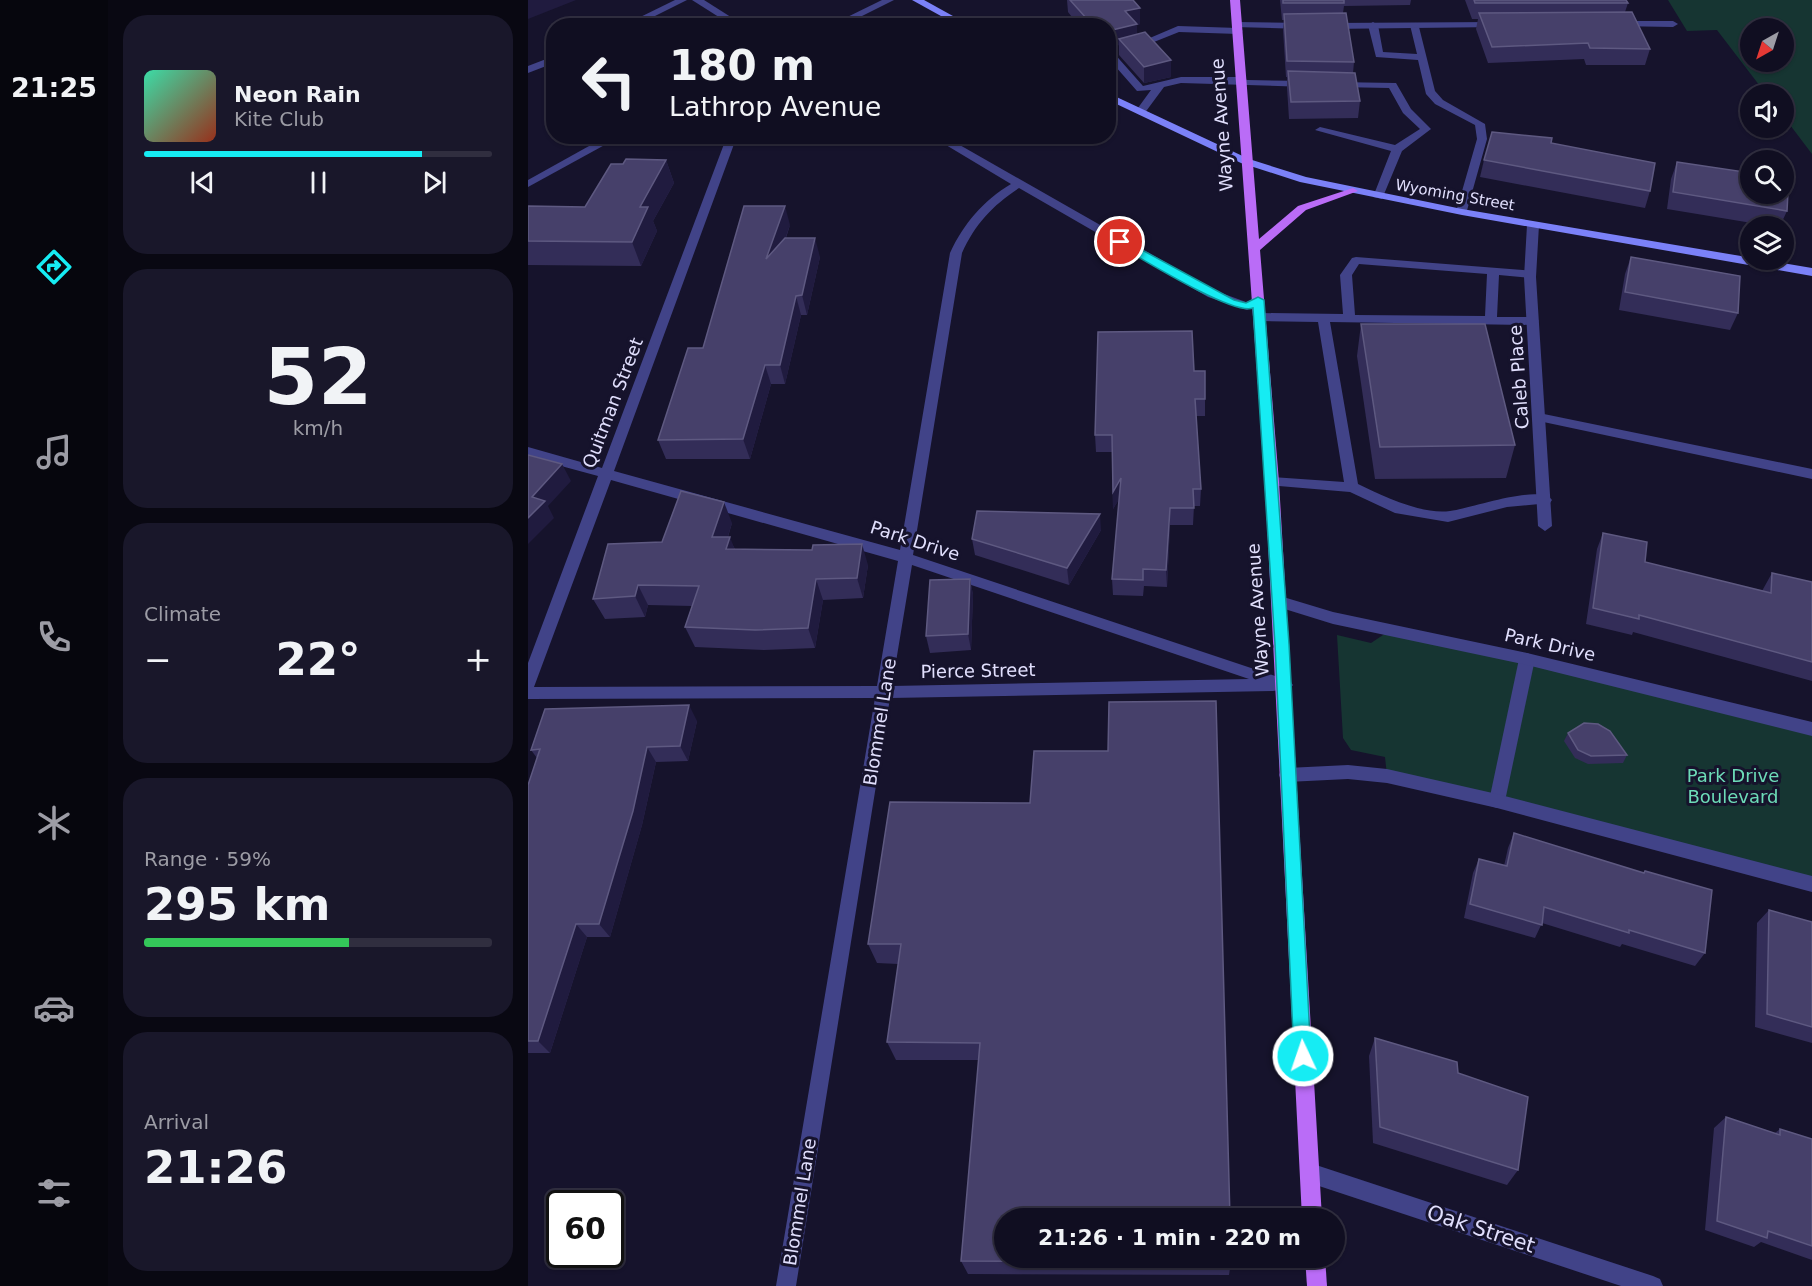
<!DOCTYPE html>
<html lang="en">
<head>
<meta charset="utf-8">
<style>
	:root { --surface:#100e21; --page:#19172a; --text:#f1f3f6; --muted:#9c9ca5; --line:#302e3f; --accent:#16ecf3 }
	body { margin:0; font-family:"DejaVu Sans",sans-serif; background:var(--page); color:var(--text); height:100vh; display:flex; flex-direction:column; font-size:22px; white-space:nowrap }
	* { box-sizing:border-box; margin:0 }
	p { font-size:20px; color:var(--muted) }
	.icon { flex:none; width:33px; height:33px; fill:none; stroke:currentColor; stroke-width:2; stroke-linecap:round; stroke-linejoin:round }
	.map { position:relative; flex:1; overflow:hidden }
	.panel { display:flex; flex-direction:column; gap:15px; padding:15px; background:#090812; width:420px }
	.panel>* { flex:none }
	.banner { position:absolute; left:18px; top:18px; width:570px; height:126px; border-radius:24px; box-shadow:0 2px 4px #0004,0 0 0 2px var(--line); background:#100e21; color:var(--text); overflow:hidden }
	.needle { width:39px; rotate:219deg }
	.controls { position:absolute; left:1212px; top:18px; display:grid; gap:12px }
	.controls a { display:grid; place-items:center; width:54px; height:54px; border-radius:50%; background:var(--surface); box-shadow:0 2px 4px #0004,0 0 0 2px var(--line); font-size:30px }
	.speed { position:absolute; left:18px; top:1190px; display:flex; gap:12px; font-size:30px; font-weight:700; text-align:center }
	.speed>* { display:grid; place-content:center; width:78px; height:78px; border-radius:50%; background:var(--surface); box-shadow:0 2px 4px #0004,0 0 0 2px var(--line); line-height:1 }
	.speed .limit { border:3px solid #111; border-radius:9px; background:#fff; color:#111 }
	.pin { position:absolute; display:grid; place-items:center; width:51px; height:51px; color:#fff; margin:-26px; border:3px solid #fff; border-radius:50%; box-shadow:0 2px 6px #0007 }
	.me { position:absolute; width:66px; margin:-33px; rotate:357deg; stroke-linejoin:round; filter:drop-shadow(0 0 4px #0008) }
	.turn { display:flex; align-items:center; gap:21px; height:126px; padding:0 24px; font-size:27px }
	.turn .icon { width:78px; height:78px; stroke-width:2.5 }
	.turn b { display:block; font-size:42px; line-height:51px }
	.big { font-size:45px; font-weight:700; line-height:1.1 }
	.panel .card { flex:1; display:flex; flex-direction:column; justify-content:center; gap:9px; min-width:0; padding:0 21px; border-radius:24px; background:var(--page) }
	.panel .dial { align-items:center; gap:0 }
	.dial b { font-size:78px; line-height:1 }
	.song { display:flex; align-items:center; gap:18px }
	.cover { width:72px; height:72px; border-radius:9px; background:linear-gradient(135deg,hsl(160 70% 55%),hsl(10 70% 35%)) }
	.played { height:6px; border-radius:3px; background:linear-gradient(90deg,var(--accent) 80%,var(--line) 80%) }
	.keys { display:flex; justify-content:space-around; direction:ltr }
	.heat { display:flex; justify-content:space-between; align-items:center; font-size:33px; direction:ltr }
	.charge { height:9px; border-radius:4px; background:linear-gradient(90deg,#34c759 59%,var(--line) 0) }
	.trip { position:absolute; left:466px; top:1208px; width:351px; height:60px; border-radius:30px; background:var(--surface); box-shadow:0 2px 4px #0004,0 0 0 2px var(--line); font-weight:700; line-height:60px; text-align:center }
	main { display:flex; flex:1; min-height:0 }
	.tabs { display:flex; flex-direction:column; width:108px; justify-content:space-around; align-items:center; background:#06060d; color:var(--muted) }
	.tabs .icon { width:42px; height:42px }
	.tabs .on { color:var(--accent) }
	.tabs b { font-size:27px; color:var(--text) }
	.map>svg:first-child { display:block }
</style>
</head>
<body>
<main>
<nav class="tabs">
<b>21:25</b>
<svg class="icon on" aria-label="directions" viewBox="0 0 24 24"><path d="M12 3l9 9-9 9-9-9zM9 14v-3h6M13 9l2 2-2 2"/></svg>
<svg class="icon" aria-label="music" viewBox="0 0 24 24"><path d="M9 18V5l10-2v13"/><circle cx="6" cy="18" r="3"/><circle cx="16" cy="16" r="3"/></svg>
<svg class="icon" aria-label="phone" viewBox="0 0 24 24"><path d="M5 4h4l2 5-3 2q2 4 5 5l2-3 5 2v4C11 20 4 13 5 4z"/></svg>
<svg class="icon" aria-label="climate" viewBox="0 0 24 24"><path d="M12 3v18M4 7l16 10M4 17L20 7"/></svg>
<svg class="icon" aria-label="car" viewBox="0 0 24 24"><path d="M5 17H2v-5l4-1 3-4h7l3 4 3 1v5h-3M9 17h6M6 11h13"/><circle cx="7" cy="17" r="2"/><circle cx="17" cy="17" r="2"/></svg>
<svg class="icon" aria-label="filters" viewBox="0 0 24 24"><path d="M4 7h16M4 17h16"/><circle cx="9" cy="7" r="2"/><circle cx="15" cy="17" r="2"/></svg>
</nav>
<section class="panel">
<div class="card">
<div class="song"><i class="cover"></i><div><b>Neon Rain</b><p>Kite Club</p></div></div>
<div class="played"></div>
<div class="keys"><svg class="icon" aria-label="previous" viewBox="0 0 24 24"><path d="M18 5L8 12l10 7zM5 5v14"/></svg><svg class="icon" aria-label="pause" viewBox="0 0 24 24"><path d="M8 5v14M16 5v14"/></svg><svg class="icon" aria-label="next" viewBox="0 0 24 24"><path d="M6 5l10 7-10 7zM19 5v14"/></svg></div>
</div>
<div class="card dial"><b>52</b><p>km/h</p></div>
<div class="card"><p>Climate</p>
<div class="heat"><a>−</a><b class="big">22°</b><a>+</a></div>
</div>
<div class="card"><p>Range · 59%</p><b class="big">295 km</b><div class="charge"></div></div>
<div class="card"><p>Arrival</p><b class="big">21:26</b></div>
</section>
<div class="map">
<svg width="1284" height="1286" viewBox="0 0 1284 1286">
	<rect width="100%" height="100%" fill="#16132c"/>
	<g fill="#163532" fill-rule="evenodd">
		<path d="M1140 0H1284V154L1256 117V94H1238L1189 30 1159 31ZM1222 28H1256V62H1222Z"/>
		<path d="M861 631 1284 729V884L859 776 857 757 823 750 815 738 809 635 843 643Z"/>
	</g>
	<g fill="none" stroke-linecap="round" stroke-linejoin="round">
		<g fill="#414388" fill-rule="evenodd">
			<path d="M147 0H159L107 26H94Z"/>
			<path d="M521 22 526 26 516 25Z"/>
			<path d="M845 22 850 25 855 52 889 54 882 25 890 23 907 91 915 100 957 124 959 139 938 214H930L928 212 949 139 947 125 907 104 898 94 890 60 848 57 840 25Z"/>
			<path d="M650 26 710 28 715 31 710 34 651 32 611 48 603 46Z"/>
			<path d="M580 50 584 51 615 86 653 77H714L719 80 780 81 785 84 780 87 653 83 636 87 616 114 612 115 607 112 623 90 609 91 580 58Z"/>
			<path d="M26 56V63L0 73V66Z"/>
			<path d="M807 82 868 83 883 109 903 129 874 151 854 199 845 197 863 151 787 130 792 127 867 145 892 129 875 113 861 88 810 87 807 86Z"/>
			<path d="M828 257 1006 271 1008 274 1002 278 971 275 969 317H1005L1011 321 1005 325 802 322 830 484C855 496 894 515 922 511 941 509 1012 483 1024 500L1022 503 979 507 920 522 867 513 822 492 739 485 737 482 744 477 816 482 790 322 732 321 726 317 732 313 815 314 812 275 824 258ZM831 264 959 274 957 316 827 315 824 275Z"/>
			<path d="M1011 413 1284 469V479L1006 420 1005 417Z"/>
			<path d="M999 653 1004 655 1007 659 977 801 975 806 969 808 963 806 961 801 991 659 994 655Z"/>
		</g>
		<g fill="#414388" fill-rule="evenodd">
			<path d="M164 0H176L217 26H205Z"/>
			<path d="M354 0H366L314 26H301Z"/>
			<path d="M1091 21H1145L1150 24 1145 27 1088 26V22Z"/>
			<path d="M709 22 776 23 781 26 776 29 706 27 704 25Z"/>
			<path d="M968 22 973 25 971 27 800 29 795 26 800 23Z"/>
			<path d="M79 136H93L0 187V180Z"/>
			<path d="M199 136H209L86 471 372 550 422 253C436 223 455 201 483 184L403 136H416L688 291 718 302 730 296 736 300 719 310 680 297 491 188C465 205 447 224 434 253L385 555 762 681 765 685 762 689C756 692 752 689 745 691L362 698 268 1286H248L347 698 0 699V663L70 476 0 457V447L74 468ZM83 480 370 561 349 686 6 687ZM384 565 721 679 364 686Z"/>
			<path d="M1005 222 1011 225 1008 277 1024 526 1017 531 1010 526 996 277 999 225Z"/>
			<path d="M752 596 805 612 999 653 1284 722V736L999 665 805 624 747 606 745 602 747 598Z"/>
			<path d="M820 765 859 769 969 794 1284 876V892L969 808 859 783 820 779 759 782 753 780 751 775 753 770 759 768Z"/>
			<path d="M782 1163 1125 1276 1132 1279 1135 1286H1093L782 1183 775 1180 772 1173 775 1166Z"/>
		</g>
		<g fill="#7b81f8" fill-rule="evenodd">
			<path d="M384 0H396L443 26H431Z"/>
			<path d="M580 93 721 159 778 177 934 209 1284 268V276L934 215 772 182 713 163 580 100Z"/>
		</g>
		<g fill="#ba6cf7" fill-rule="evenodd">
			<path d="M702 0H712L731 239 770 206 825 188 830 191 778 210 732 250 751 482 794 1218H774L737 482Z"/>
			<path d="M777 1257H797L799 1286H779Z"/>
		</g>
	</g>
	<g fill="#332d58">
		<path d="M539 0H605L612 8V24L609 25V34L643 60V77L616 83 591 55V45L580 48V26H551L540 12Z"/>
		<path d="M752 0H883L882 5 816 6 815 13 826 62 825 73 832 101 830 118 761 119 759 88V77H758L755 30 756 20H754Z"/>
		<path d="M937 0H1098L1100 3 1097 12 1122 49 1117 65H1058L1056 59 960 63 948 29 950 19H944Z"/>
		<path d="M1023 143 1122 191 1117 208 952 177 956 160Z"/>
		<path d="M138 160 146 183 125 221 129 231 113 266 0 265V206L57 207 95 164Z"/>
		<path d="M1149 162 1214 172 1217 166 1259 211 1252 226H1242L1139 209 1143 179Z"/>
		<path d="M262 225 258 238 292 257 279 315H273L257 384H243L222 459H138L130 440 175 348Z"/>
		<path d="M1103 257 1210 313 1202 330 1091 310 1097 274Z"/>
		<path d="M833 324 987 445 978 478 847 479 829 356Z"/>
		<path d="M666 371 677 399V416H668L673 489 672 506H666L665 525H642L639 587 616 586 615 596 585 595 584 579 591 499 585 509 584 452H568L567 435Z"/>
		<path d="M204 523 200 537 207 549 340 565 335 598 295 600 287 648 236 650 167 647 157 627 164 606 120 605 117 617 77 619 65 599 134 542Z"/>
		<path d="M573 530 541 585 447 555 444 539Z"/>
		<path d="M1075 533 1117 562 1234 591 1244 573 1284 582V681L1105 632 1104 635 1058 624 1069 549Z"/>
		<path d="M442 579 445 595 443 650 402 653 398 636Z"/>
		<path d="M169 721 160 761 128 762 114 825 82 937H59L22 1053H0V785L9 758 3 750Z"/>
		<path d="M1040 733 1099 755 1095 763 1060 764 1047 758 1036 741Z"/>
		<path d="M362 802 703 1262 701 1275 440 1274 433 1261 451 1060H368L359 1042 370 964 349 963 340 944Z"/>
		<path d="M986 833 1115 873 1117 871 1177 953 1167 966 1094 944 1092 947 1014 923 1007 938 936 918 945 873 951 859 976 866 980 848Z"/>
		<path d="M1241 910 1284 922V1043L1227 1027 1229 923Z"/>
		<path d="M847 1038 930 1073 990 1170 979 1185 845 1143 841 1056Z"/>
		<path d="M1198 1117 1247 1133 1252 1129 1284 1139V1260L1233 1242 1226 1247 1177 1230 1186 1128Z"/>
	</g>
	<g fill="#201b3f">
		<path d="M0 0H48L0 19Z"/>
		<path d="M612 8V24L609 25V40L591 39V45L580 48V31L597 11Z"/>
		<path d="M565 18 566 26H559V19Z"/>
		<path d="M643 60V77L616 83V67Z"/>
		<path d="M138 160 146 183 125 221 129 231 113 266 104 242 112 207Z"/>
		<path d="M257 206 262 225 243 279 238 259Z"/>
		<path d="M287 238 292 257 279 315 274 295Z"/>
		<path d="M268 296 273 315 257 384 252 365Z"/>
		<path d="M237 365 243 384 222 459 215 439Z"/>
		<path d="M34 464 43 481 20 506 26 518 0 544V518L4 497Z"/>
		<path d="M593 478 594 495 585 509V492Z"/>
		<path d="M196 502 204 523 193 558 184 537Z"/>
		<path d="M642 508V525L639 587 638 570Z"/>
		<path d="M572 514 573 530 541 585 539 568Z"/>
		<path d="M202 537 210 558 198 549Z"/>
		<path d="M334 544 340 565 335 598 329 578Z"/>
		<path d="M288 579 295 600 287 648 280 628Z"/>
		<path d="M442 579 445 595 443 650 440 634Z"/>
		<path d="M110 585 120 605 117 617 107 596Z"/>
		<path d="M161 705 169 721 160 761 152 746Z"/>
		<path d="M119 747 128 762 114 825 82 937 71 924Z"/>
		<path d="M48 924 59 937 22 1053 10 1041Z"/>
	</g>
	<g fill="#46406a" stroke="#5e5981" stroke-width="1.5">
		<path d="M542 0H605L612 8 597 11 609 24 580 31V26H573L565 18 559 19Z"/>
		<rect x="755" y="0" width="61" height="3"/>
		<path d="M946 0H1098L1100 3H947Z"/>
		<path d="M1104 12 1122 49 1062 48 1060 43 964 47 951 13Z"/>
		<path d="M818 13 826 62 759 61 756 14Z"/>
		<path d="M617 32 643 60 616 67 591 39Z"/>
		<path d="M760 71 827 73 832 101 763 102Z"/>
		<path d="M964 132 1024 138 1023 143 1127 163 1122 191 956 160Z"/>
		<path d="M98 159 138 160 112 207H120L104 242 0 241V206L57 207 83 164H95Z"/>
		<path d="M1149 162 1216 172 1217 166 1222 167V194H1256V172L1261 173 1259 211 1145 192Z"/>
		<path d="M216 206H257L238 259 257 238H287L274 295 268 296 252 365H237L215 439 130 440 160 348H175Z"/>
		<path d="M1103 257 1212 276 1210 313 1097 292Z"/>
		<path d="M833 324H957L987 445 852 447Z"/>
		<path d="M664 331 666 371H677V399H667L673 489H665L666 508H642L638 570 615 569V580L584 579 593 478 585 492 584 435H567L570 332Z"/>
		<path d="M0 455 34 464 4 497 17 501 0 518Z"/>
		<path d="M153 491 196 502 184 537H202L198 549 284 550 285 545 334 544 329 578 288 579 280 628 227 630 157 627 171 586 110 585 107 596 65 599 80 544 134 542Z"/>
		<path d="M449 511 572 514 539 568 444 539Z"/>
		<path d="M1075 533 1119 542 1117 562 1243 593 1244 573 1284 582V662L1111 615V619L1065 608Z"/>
		<path d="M442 579 440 634 398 636 402 580Z"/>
		<path d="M688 701 702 1218H477V1257H703V1262L433 1261 452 1043 359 1042 373 944H340L362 802 502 803 506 751H580L581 702Z"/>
		<path d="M161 705 152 746 119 747 105 811 71 924H48L10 1041H0V785L12 749 3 750 17 709Z"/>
		<path d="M1056 723 1070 724 1082 731 1099 755 1063 756 1050 750 1040 733Z"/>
		<path d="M986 833 1116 873 1117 871 1184 890 1177 953 1101 930V933L1016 907 1014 925 942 904 951 859 979 866Z"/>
		<path d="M1241 910 1284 922V1027L1239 1014Z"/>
		<path d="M847 1038 929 1062 930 1073 1000 1097 990 1170 852 1127Z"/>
		<path d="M1198 1117 1252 1135V1129L1284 1139V1246L1240 1231 1239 1238 1189 1221Z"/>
	</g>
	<path fill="#16ecf3" stroke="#0e999e" stroke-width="1.5" d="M592 238 706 300 718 303 730 297 736 300 761 644 783 1056 781 1062 775 1064 769 1062 766 1056 747 644 725 308C705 316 611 257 588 244L587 242Z"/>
	<g text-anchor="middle" stroke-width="6" stroke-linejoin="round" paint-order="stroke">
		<g font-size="15" fill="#e1dffd" stroke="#16132c">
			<text transform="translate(927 195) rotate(10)" y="5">Wyoming Street</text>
		</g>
		<g font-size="18" fill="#e1dffd" stroke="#16132c">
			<text transform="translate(694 125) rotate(-94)" y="6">Wayne Avenue</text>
			<text transform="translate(991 377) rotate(-94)" y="6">Caleb Place</text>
			<text transform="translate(85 403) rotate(-69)" y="6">Quitman Street</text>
			<text transform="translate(387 541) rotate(18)" y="6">Park Drive</text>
			<text transform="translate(730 610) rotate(-94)" y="6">Wayne Avenue</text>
			<text transform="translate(1022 645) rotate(13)" y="6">Park Drive</text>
			<text transform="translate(450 671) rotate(-1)" y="6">Pierce Street</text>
			<text transform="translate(352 722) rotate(-81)" y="6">Blommel Lane</text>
			<text transform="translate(272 1202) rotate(-81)" y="6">Blommel Lane</text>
		</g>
		<g font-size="18" fill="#6ddcb8" stroke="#16132c">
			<text x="1205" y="782">Park Drive<tspan x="1205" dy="21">Boulevard</tspan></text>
		</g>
		<g font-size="21" fill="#e1dffd" stroke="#16132c">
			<text transform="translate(953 1229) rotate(18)" y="7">Oak Street</text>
		</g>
	</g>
</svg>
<div class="controls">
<a><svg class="needle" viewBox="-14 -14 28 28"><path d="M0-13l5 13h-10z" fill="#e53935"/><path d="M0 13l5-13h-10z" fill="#9c9ca5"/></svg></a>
<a><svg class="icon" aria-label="sound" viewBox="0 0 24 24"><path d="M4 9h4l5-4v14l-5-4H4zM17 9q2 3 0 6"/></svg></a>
<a><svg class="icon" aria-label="search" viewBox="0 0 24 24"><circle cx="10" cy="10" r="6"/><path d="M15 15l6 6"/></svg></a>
<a><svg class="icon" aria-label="layers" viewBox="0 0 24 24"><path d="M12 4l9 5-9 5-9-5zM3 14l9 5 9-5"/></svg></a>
</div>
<div class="speed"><div class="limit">60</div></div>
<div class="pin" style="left:592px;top:242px;background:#d93025"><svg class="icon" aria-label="arrive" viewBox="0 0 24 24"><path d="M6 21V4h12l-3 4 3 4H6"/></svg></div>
<svg class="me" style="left:775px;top:1056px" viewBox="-20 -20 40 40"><circle r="17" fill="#16ecf3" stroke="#fff" stroke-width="3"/><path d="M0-11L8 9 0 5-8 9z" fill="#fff"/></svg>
<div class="trip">21:26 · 1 min · 220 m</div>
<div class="banner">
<div class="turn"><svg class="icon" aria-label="left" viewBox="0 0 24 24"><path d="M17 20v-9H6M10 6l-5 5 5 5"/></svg><div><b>180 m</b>Lathrop Avenue</div></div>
</div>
</div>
</main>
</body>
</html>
